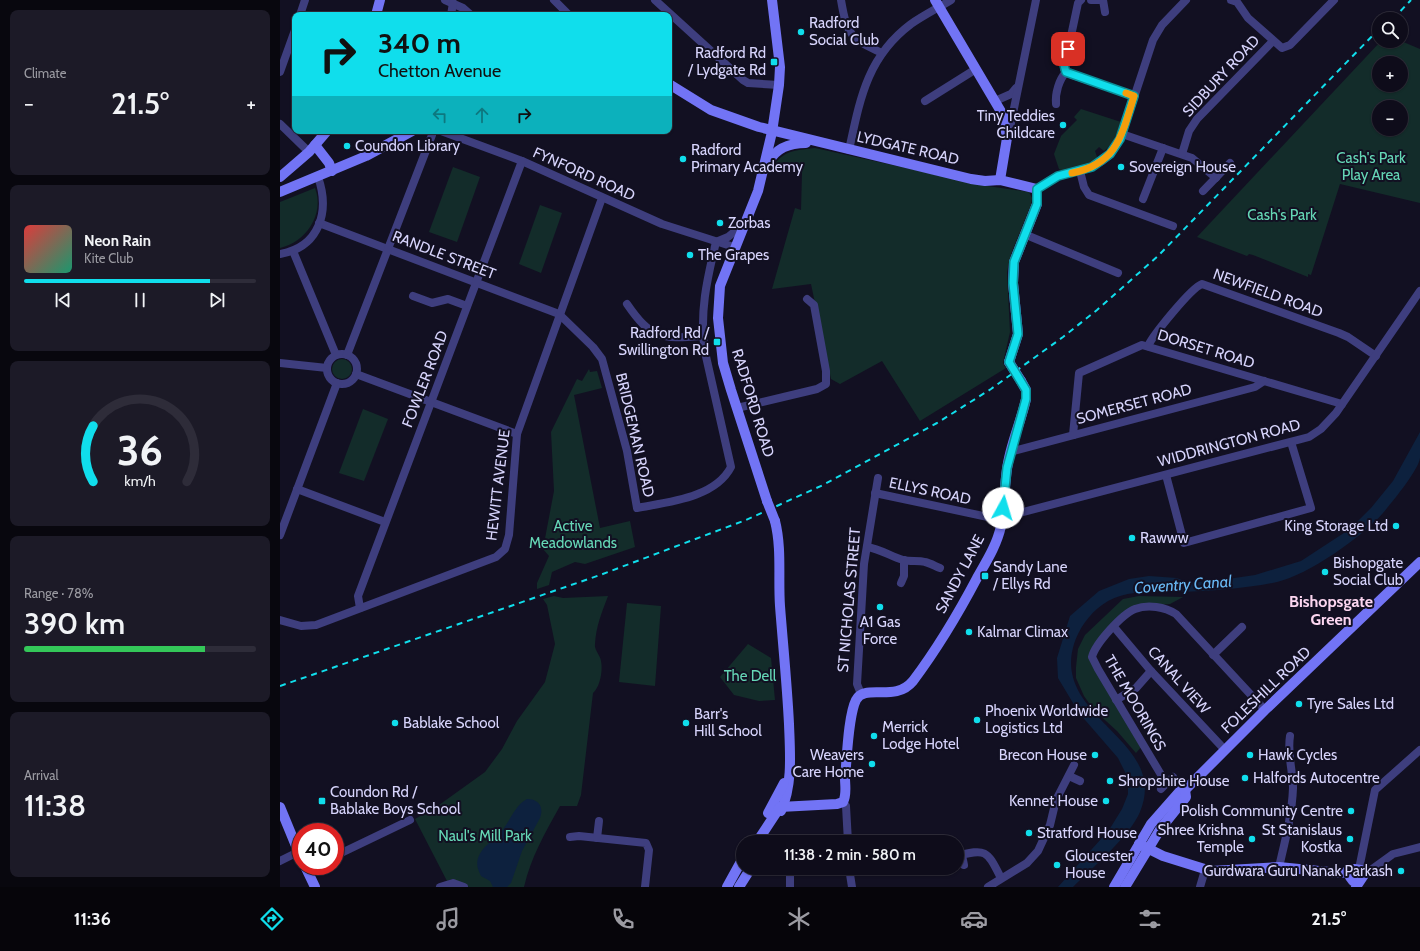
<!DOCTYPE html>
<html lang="en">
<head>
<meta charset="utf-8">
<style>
	:root { --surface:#0e0c1a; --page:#1c1a27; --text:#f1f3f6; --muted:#9b9ba2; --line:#2e2c39; --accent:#10deec }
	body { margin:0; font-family:Cabin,sans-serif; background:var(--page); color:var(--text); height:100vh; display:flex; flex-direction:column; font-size:15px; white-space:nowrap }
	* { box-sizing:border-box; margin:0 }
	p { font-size:13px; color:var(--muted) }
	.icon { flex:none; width:22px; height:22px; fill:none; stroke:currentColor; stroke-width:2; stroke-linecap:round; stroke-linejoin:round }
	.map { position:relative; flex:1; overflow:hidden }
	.side { display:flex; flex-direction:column; gap:10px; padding:10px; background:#08070e; width:280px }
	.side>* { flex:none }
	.hud { position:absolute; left:12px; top:12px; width:380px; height:122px; border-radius:8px; box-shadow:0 1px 3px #0004,0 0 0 1px var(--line); background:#10deec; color:#111; overflow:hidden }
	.buttons { position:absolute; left:1092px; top:12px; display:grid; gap:8px }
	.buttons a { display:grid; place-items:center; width:36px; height:36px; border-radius:50%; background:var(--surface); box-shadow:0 1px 3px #0004,0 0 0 1px var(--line); font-size:20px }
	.speed { position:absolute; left:12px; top:823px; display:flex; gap:8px; font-size:20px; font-weight:700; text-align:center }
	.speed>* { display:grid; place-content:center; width:52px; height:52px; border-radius:50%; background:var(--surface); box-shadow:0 1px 3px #0004,0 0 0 1px var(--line); line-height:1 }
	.speed .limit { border:6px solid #d22; background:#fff; color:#111 }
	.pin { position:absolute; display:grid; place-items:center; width:34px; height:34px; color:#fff; margin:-17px; border-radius:8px; box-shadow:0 2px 6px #0006 }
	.me { position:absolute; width:44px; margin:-22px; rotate:6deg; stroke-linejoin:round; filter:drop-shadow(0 0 3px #0008) }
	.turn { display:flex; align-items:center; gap:14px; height:84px; padding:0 20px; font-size:18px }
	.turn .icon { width:52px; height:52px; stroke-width:2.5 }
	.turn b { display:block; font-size:28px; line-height:34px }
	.lanes { display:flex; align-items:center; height:38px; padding:0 20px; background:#0003; justify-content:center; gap:20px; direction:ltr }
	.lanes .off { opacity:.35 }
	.big { font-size:30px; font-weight:600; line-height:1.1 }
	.side .tile { flex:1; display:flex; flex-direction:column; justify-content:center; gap:6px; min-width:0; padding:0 14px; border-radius:8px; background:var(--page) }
	.side .dial { align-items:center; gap:0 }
	.dial svg { height:104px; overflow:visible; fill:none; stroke:var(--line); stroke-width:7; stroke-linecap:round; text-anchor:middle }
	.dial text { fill:var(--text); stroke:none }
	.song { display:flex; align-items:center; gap:12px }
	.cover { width:48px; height:48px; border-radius:6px; background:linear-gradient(135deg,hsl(0 70% 55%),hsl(160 70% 35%)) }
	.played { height:4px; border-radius:2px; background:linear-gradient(90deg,var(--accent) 80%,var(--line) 80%) }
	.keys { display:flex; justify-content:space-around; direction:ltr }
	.heat { display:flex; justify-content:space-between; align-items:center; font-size:22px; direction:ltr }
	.charge { height:6px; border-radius:3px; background:linear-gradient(90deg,#34c759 78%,var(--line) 0) }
	.trip { position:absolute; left:456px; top:835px; width:228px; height:40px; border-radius:20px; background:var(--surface); box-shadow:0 1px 3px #0004,0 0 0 1px var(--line); font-weight:600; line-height:40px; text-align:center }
	.dock { display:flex; height:64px; justify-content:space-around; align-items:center; background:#06050a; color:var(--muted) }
	.dock .icon { width:28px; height:28px }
	.dock .current { color:var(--accent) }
	.dock b { font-size:18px; color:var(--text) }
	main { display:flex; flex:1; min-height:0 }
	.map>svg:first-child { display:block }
</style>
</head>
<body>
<main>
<section class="side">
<div class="tile"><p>Climate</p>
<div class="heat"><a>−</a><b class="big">21.5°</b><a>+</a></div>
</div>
<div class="tile">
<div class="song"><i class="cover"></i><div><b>Neon Rain</b><p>Kite Club</p></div></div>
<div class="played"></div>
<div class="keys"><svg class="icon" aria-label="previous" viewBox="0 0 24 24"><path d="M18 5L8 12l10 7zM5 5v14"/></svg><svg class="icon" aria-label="pause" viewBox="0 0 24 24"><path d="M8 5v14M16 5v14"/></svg><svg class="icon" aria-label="next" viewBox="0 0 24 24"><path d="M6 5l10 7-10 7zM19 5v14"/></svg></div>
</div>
<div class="tile dial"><svg viewBox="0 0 100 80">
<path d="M14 69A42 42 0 1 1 86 69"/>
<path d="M14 69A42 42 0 0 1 14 26" stroke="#10deec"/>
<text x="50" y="56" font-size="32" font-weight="700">36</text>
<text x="50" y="72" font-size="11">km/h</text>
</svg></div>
<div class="tile"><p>Range · 78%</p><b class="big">390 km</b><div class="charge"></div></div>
<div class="tile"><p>Arrival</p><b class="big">11:38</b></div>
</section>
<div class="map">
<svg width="1140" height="887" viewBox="0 0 1140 887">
	<rect width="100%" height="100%" fill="#121022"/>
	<g fill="#132c2a" fill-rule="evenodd">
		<path d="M1101 41H1121L1140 49V203L1060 184 1031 275 1028 274V277L973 255 969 254 967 256 917 237ZM1099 63H1121V85H1099ZM1099 107H1121V129H1099Z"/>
		<path d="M801 109 841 122C837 134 834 143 824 151L819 147 815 151 817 157C810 167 796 168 785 172L779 169 774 154 781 136 797 120 794 117Z"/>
		<path d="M535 148 708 186 749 192 752 198 751 205 731 254 727 272 730 332 723 363 726 368 640 421 602 361 560 384 551 379 531 284 492 289 515 208 521 210 522 173 495 164C504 150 519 150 535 148Z"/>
		<path d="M173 167 200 177 177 242 149 232Z"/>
		<path d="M35 188C45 214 26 242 0 248V202Z"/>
		<path d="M260 205 282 213 261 273 239 264Z"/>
		<circle cx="62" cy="369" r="10"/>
		<path d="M309 369 310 372 317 371 322 388 294 395 320 528 350 521 355 547 305 564 295 562 272 572 269 585 257 589V583L269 556 263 549 274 491 271 432 297 379 302 381Z"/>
		<path d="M83 409 108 419 84 481 59 473Z"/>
		<path d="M274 596 283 598 328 596C322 612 316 626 315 644 314 650 320 655 321 661 323 671 320 687 313 693L301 795 297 806H280C265 833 251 857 244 887H189L172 879 167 881 135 819 159 805 205 772 222 749 237 721 265 682 275 644 267 605 263 599Z"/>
		<path d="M859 596 903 597 890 604 855 607 814 644 810 656 861 747 856 753 837 731 814 710 804 696 796 678V667L798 649 805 635 843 599Z"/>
		<path d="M347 603 381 606 375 686 339 682Z"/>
		<path d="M468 644 491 658 495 700 479 701 454 695 440 677Z"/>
	</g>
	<g fill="#0d213e">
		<path d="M1140 432C1140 440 1140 450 1140 458 1138 471 1112 502 1103 513 1082 537 1028 575 997 582 969 588 930 591 901 592 875 593 845 588 822 605 810 613 798 630 794 644 771 719 890 739 860 812 850 836 812 868 793 887H778L829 830 842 809 848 794V778L838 758 799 713 778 678 777 658 790 616 819 591 849 579 869 576 897 578 908 583 941 580 975 575 1021 561 1070 529 1091 508 1113 481Z"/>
		<path d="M247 799C259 799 264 807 260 818L242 851 231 883 227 887H213L210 881 201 876C198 870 196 865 198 858 202 847 212 841 220 833 230 822 234 806 247 799Z"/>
	</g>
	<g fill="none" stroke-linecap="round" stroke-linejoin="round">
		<g stroke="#3e3e7e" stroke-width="8">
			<path d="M165 0 183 8 191 15"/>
			<path d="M274 0 289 15"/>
			<path d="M375 0 463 80 468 83 499 85"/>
			<path d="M561 0C567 35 570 38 602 53"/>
			<path d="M801 0 798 3 784 69 792 75 854 96"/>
			<path d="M811 0H823"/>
			<path d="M823 0 825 12"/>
			<path d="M951 0 957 2 968 18 1002 48 1010 45 1054 0"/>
			<path d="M20 15 25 0"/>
			<path d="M171 15 173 3"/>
			<path d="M0 72 15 30"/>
			<path d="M645 101 696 69"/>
			<path d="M715 101 731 94 736 88"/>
			<path d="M776 104C775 93 779 80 786 72"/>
			<path d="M0 124 29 152"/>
			<path d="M726 129 731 123 756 0"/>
			<path d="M161 131 242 161 382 224 454 247"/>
			<path d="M842 134 912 158 936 178"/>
			<path d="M569 150C580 99 587 57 631 24 644 15 658 8 671 0"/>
			<path d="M902 154 909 131 917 119 993 41"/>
			<path d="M800 171 804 187 809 195 893 226"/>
			<path d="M757 189C764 184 771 179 778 176 809 166 828 169 842 134L873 40 882 25 906 0"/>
			<path d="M923 191 950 163"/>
			<path d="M863 199 883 148"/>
			<path d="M39 223 279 314 313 347 322 359 347 451 357 508C388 502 435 498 451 467L425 352C419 314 427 279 436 242L448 237 465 223"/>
			<path d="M744 234 838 273"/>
			<path d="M13 251 56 355"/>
			<path d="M0 254C40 247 50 211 38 177"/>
			<path d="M133 296 152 303 168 299 187 306"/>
			<path d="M347 304C371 339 381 339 422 336"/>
			<path d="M868 346C873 335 911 288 922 284L1059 333 1068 337 1096 356"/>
			<circle cx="62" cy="369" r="15"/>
			<path d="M67 355 152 135"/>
			<path d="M0 363 47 368"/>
			<path d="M76 374 237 434"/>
			<path d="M457 408 537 389 546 384V371L534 305 527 299"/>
			<path d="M793 435 799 373 862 345 1062 404"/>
			<path d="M730 452 975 387 984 381"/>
			<path d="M886 475 904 543 1031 508 1011 442"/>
			<path d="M17 489 105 522"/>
			<path d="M595 493 722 520 732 515 1029 437 1041 429 1056 413 1140 291"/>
			<path d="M0 535 57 383"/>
			<path d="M587 547C600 549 610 556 623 560 631 562 638 560 645 562 650 563 655 566 660 568"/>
			<path d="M621 583 624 576V560"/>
			<path d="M80 608 78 596 242 161"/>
			<path d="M0 620 21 626 36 625 216 557 225 549 229 535 237 434 322 198"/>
			<path d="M834 627 871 671 945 750"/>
			<path d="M933 655 962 627"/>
			<path d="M581 694 577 684 584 564 598 478"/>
			<path d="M836 700 856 688 871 671"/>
			<path d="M789 776 800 781"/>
			<path d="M886 783 818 669 812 657C815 644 842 614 855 609 868 604 885 607 896 614L985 710"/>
			<path d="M881 789 893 777"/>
			<path d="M563 802 566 806 568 842"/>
			<path d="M290 837 299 836 366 843 369 850 365 887"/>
			<path d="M317 838 319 821"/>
			<path d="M682 855 684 865"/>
			<path d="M55 856 130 820"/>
			<path d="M677 856C707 848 707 851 721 878"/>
			<path d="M0 861 18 852"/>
			<path d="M999 867C1005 841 1012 815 1013 788 1013 771 1007 754 1010 736"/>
			<path d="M569 868 572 887"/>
			<path d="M1079 869 1095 790 1140 750"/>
			<path d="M1084 875 1113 854 1140 847"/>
			<path d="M160 887 173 883 184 887"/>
			<path d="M510 887V868"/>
			<path d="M708 887 747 863 758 851 770 825 776 800 794 765"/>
			<path d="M920 887 925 870"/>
		</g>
		<g stroke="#7274f5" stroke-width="10">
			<path d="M655 0 723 115 727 138 720 180"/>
			<path d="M96 15 100 0"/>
			<path d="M389 84 431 110 479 127 691 179 705 181 720 180 757 189V204L734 262 733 283 738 334 729 362"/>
			<path d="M35 145 49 163 52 171"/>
			<path d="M488 163C496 148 509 143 526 143"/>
			<path d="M0 177 29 152 47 131"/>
			<path d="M0 192 86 156 132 131"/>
			<path d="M487 501 451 390 443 363 438 318 440 286 478 191 492 132 499 85 500 67 492 0"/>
			<path d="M495 521C502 549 498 577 500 606 503 645 507 684 509 724 510 752 513 784 501 811"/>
			<path d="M0 807 21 858"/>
			<path d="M488 813 504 783"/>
			<path d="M477 842 500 807 557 804 563 802C567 795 565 786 565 778 567 759 568 716 576 700 585 683 615 703 633 681 657 649 678 614 697 578 706 562 717 545 721 526 725 507 724 488 727 469 730 445 741 422 746 399V390L741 381"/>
			<path d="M859 844 883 856 931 871 999 867 1059 873 1070 872"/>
			<path d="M25 866 35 887"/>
			<path d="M447 887 463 858"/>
			<path d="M459 887 471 868"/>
			<path d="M834 887 871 824 900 791 905 790 985 710 1140 562"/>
			<path d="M845 887 881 828 906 797 905 790"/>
			<path d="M1076 887 1084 875 1081 870 1074 869 1070 872V877L1073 881 1078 882"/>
		</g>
		<g stroke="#10deec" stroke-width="2" stroke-dasharray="6 5" stroke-linecap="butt">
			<path d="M1113 19 1131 0"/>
			<path d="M0 686 320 575 466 520 543 485 657 423 711 389 783 337 817 310 878 256 1099 29"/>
		</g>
		<g stroke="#7274f5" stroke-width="10">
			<path d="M729 362 741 381"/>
			<path d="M487 501 495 521"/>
		</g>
	</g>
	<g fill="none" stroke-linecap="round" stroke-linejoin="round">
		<g stroke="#0a9099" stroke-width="10">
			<path id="route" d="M723 508 727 468 746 399V390L729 362 738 334 733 283 734 262 757 204V189L778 176 812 167 830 154 840 139 854 96 786 72 784 65 788 49"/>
		</g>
		<use href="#route" stroke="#10deec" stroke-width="7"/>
		<path stroke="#f59e0b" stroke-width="7" d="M792 173C837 164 842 135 854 96L846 93"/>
	</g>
	<g fill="#10deec" stroke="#121022" stroke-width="1.5">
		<circle cx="521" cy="32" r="4"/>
		<rect x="490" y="58" width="8" height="8" rx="2"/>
		<circle cx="783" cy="125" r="4"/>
		<circle cx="67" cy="146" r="4"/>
		<circle cx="403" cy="159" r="4"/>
		<circle cx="841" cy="167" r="4"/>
		<circle cx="440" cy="223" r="4"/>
		<circle cx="410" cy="255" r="4"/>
		<rect x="433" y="338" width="8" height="8" rx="2"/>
		<circle cx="1116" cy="526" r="4"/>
		<circle cx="852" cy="538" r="4"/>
		<circle cx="1045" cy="572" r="4"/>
		<rect x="701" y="572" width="8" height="8" rx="2"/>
		<circle cx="600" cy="607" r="4"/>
		<circle cx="689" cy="632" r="4"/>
		<circle cx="1019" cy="704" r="4"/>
		<circle cx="697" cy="720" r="4"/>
		<circle cx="115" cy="723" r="4"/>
		<circle cx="406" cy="723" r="4"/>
		<circle cx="594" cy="736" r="4"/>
		<circle cx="815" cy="755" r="4"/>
		<circle cx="970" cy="755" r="4"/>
		<circle cx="592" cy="764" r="4"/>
		<circle cx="965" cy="778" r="4"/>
		<circle cx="830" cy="781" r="4"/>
		<rect x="38" y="797" width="8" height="8" rx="2"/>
		<circle cx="826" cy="801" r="4"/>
		<circle cx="1071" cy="811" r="4"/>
		<circle cx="749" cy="833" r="4"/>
		<circle cx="972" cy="839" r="4"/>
		<circle cx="1070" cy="839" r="4"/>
		<circle cx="777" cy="865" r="4"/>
		<circle cx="1121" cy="871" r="4"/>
	</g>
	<g text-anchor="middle" stroke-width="4" stroke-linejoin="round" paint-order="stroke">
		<g font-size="15" fill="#d7d4fc" stroke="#121022" text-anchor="start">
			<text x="529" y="28">Radford<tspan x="529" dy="17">Social Club</tspan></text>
			<text x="486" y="58" text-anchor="end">Radford Rd<tspan x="486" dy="17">/ Lydgate Rd</tspan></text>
			<text x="775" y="121" text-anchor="end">Tiny Teddies<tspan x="775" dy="17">Childcare</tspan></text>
			<text x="75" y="151">Coundon Library</text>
			<text x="411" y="155">Radford<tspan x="411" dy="17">Primary Academy</tspan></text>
			<text x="849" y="172">Sovereign House</text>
			<text x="448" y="228">Zorbas</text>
			<text x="418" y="260">The Grapes</text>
			<text x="429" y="338" text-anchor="end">Radford Rd /<tspan x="429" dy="17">Swillington Rd</tspan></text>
			<text x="1108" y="531" text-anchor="end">King Storage Ltd</text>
			<text x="860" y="543">Rawww</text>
			<text x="1053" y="568">Bishopgate<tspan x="1053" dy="17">Social Club</tspan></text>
			<text x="713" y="572">Sandy Lane<tspan x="713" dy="17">/ Ellys Rd</tspan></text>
			<text x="600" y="627" text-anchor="middle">A1 Gas<tspan x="600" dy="17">Force</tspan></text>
			<text x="697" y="637">Kalmar Climax</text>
			<text x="1027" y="709">Tyre Sales Ltd</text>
			<text x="705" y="716">Phoenix Worldwide<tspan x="705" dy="17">Logistics Ltd</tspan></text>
			<text x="414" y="719">Barr's<tspan x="414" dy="17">Hill School</tspan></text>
			<text x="123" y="728">Bablake School</text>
			<text x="602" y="732">Merrick<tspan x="602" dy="17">Lodge Hotel</tspan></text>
			<text x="584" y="760" text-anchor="end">Weavers<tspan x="584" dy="17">Care Home</tspan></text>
			<text x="807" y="760" text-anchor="end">Brecon House</text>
			<text x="978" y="760">Hawk Cycles</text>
			<text x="973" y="783">Halfords Autocentre</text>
			<text x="838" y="786">Shropshire House</text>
			<text x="50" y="797">Coundon Rd /<tspan x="50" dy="17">Bablake Boys School</tspan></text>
			<text x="818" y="806" text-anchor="end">Kennet House</text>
			<text x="1063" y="816" text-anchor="end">Polish Community Centre</text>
			<text x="964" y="835" text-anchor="end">Shree Krishna<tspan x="964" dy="17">Temple</tspan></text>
			<text x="1062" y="835" text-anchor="end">St Stanislaus<tspan x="1062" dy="17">Kostka</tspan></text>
			<text x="757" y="838">Stratford House</text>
			<text x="785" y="861">Gloucester<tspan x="785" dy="17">House</tspan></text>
			<text x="1113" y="876" text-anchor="end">Gurdwara Guru Nanak Parkash</text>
		</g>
		<g font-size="15" fill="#d7d4fc" stroke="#121022">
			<text transform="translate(941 76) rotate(-47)" y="5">SIDBURY ROAD</text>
			<text transform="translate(628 148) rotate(13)" y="5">LYDGATE ROAD</text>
			<text transform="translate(304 174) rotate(24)" y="5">FYNFORD ROAD</text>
			<text transform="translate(164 255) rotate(21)" y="5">RANDLE STREET</text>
			<text transform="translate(988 293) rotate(20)" y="5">NEWFIELD ROAD</text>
			<text transform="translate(926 349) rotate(17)" y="5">DORSET ROAD</text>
			<text transform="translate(145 379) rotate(-69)" y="5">FOWLER ROAD</text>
			<text transform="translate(473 403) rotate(73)" y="5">RADFORD ROAD</text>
			<text transform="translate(854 404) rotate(-15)" y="5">SOMERSET ROAD</text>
			<text transform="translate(355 435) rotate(77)" y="5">BRIDGEMAN ROAD</text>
			<text transform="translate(949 443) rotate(-15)" y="5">WIDDRINGTON ROAD</text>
			<text transform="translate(218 485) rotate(-83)" y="5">HEWITT AVENUE</text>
			<text transform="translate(650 491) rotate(12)" y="5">ELLYS ROAD</text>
			<text transform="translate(680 574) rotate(-62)" y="5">SANDY LANE</text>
			<text transform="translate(569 600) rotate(-85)" y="5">ST NICHOLAS STREET</text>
			<text transform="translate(899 680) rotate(48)" y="5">CANAL VIEW</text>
			<text transform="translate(986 690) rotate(-44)" y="5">FOLESHILL ROAD</text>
			<text transform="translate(855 703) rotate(60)" y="5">THE MOORINGS</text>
		</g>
		<g font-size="15" fill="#65d7b6" stroke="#121022">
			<text x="1091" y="163">Cash's Park<tspan x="1091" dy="17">Play Area</tspan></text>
			<text x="1002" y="220">Cash's Park</text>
			<text x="293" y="531">Active<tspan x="293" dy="17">Meadowlands</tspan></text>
			<text x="470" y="681">The Dell</text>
			<text x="205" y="841">Naul's Mill Park</text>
		</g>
		<g font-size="16" font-style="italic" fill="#69b9f5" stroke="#121022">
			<text transform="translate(903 584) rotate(-4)" y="6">Coventry Canal</text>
		</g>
		<g font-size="16" font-weight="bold" fill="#fcd6f0" stroke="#121022">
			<text x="1051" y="607">Bishopsgate<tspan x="1051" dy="18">Green</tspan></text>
		</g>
	</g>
</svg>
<div class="buttons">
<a><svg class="icon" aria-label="search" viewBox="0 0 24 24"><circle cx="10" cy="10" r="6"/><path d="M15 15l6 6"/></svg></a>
<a>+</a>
<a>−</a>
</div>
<div class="speed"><div class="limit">40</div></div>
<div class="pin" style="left:788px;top:49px;background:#d93025"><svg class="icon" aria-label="arrive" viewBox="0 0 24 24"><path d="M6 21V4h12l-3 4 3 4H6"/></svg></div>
<svg class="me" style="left:723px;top:508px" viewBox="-20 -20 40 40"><circle r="19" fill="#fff"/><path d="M0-13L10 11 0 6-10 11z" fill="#10deec"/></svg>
<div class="trip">11:38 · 2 min · 580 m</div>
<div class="hud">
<div class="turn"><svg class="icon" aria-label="right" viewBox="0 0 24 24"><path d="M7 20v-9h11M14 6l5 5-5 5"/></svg><div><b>340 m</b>Chetton Avenue</div></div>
<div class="lanes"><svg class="icon off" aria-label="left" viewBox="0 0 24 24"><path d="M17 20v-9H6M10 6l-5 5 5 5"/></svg><svg class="icon off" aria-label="ahead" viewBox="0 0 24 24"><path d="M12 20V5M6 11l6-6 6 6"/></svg><svg class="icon" aria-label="right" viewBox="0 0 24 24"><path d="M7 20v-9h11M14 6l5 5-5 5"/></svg></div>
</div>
</div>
</main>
<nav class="dock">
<b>11:36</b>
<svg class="icon current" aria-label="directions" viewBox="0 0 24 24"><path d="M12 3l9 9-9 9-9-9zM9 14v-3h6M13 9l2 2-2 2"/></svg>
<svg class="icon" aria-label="music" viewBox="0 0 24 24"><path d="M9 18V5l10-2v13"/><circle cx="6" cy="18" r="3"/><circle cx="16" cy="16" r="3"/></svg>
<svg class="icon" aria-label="phone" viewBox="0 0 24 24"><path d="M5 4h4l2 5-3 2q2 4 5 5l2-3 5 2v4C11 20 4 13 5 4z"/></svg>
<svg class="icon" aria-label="climate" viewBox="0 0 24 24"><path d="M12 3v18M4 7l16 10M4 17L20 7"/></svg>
<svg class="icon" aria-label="car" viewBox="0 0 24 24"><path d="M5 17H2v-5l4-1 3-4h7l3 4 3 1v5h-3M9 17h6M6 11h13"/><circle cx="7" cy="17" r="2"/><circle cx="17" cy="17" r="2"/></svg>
<svg class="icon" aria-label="filters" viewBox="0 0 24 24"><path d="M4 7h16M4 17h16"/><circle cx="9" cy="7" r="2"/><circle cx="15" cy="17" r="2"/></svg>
<b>21.5°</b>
</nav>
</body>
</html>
